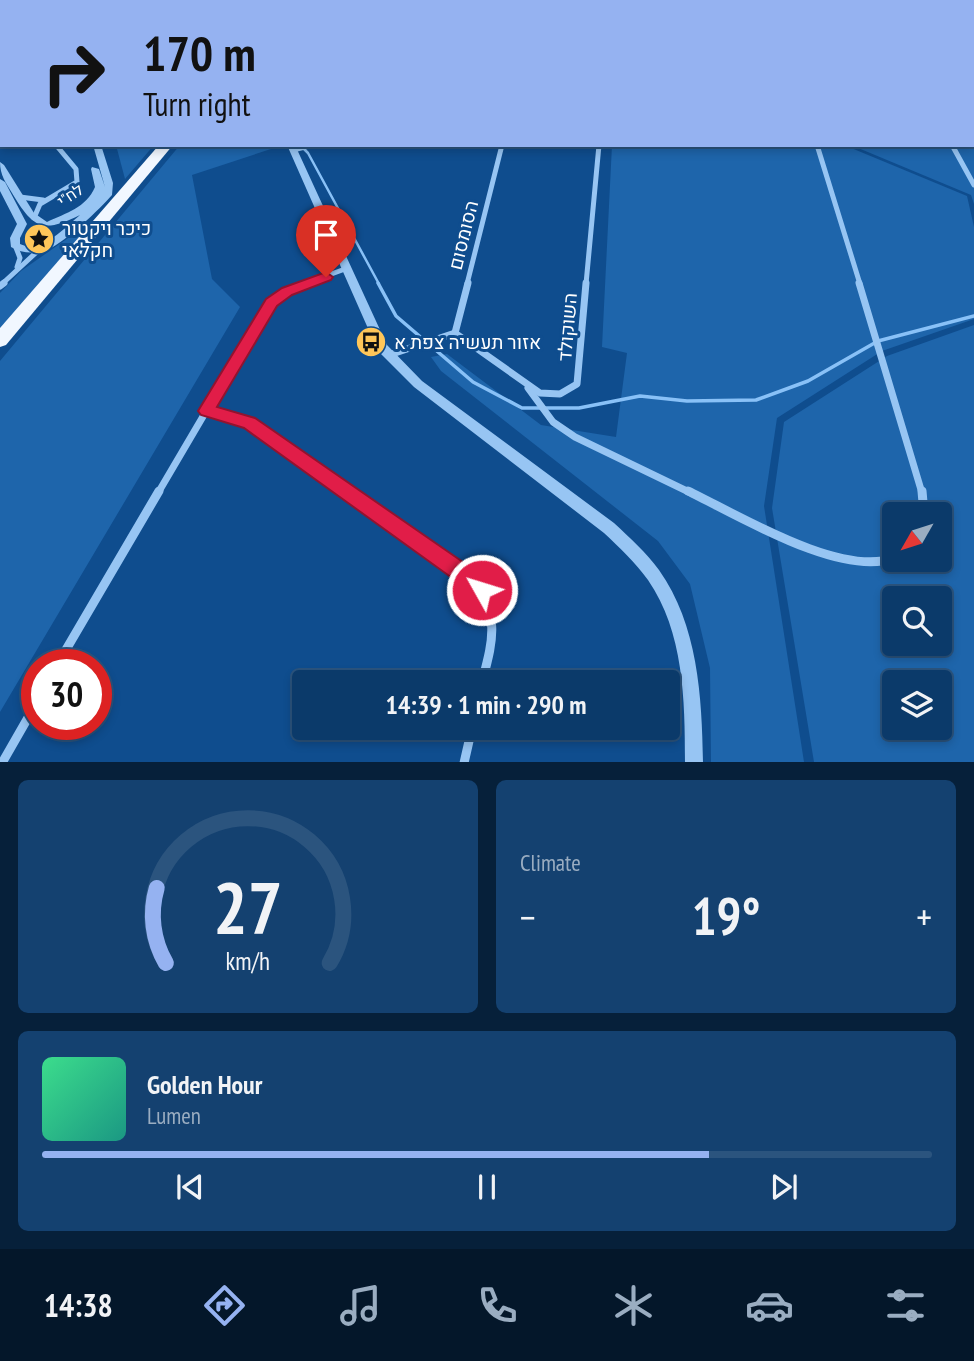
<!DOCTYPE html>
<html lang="en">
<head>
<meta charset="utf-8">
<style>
	:root { --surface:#0b3a6a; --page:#144170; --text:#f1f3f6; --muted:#9aadc1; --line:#2b547e; --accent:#95b2f1 }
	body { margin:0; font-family:"PT Sans Narrow",Heebo,sans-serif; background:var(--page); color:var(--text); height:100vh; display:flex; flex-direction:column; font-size:26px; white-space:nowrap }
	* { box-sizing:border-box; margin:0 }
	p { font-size:23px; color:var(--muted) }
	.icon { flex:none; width:38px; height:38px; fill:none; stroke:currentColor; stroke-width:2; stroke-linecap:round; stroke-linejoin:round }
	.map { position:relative; height:762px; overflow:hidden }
	.side { display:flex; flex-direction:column; gap:18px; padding:18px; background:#06203a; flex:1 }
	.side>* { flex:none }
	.top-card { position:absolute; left:0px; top:0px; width:975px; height:147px; box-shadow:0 4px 10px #0003,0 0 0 2px var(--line); background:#95b2f1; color:#111; overflow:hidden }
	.needle { width:46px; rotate:231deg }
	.buttons { position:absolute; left:882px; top:502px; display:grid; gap:14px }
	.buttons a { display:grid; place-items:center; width:70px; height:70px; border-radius:7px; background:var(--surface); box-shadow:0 4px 10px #0003,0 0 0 2px var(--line); font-size:35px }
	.speed { position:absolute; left:21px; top:649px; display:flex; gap:14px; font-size:35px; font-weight:700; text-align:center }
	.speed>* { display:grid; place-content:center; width:91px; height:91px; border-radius:50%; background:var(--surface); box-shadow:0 4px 10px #0003,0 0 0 2px var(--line); line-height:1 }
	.speed .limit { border:10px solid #d22; background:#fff; color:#111 }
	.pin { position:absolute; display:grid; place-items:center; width:60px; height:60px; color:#fff; margin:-72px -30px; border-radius:50% 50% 50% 0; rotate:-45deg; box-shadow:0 0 7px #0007 }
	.pin .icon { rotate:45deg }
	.me { position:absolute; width:77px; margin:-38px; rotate:309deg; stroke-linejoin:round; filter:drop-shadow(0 0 5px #0008) }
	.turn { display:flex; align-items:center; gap:24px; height:147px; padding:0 28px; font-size:32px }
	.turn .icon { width:91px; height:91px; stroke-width:2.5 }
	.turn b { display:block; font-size:49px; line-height:60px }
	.big { font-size:52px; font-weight:800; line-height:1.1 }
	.side .widget { flex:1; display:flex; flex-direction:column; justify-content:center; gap:10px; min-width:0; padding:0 24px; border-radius:10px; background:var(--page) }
	.side .dial { align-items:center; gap:0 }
	.dial svg { height:182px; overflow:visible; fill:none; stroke:var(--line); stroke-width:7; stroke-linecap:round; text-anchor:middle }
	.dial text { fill:var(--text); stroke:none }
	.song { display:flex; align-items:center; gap:21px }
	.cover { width:84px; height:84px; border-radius:10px; background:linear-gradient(135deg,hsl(150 70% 55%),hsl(170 70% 35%)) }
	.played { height:7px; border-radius:4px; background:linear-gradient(90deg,var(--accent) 75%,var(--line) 75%) }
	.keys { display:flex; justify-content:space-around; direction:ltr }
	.heat { display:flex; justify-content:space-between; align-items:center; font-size:38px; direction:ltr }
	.side .tiles { flex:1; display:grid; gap:18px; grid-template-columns:1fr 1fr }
	.widget:last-child { grid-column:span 2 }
	.trip { position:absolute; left:292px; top:670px; width:388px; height:70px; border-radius:7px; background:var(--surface); box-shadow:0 4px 10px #0003,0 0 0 2px var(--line); font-weight:800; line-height:70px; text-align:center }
	.dock { display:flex; height:112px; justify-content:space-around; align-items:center; background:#04172a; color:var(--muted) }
	.dock .icon { width:49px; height:49px }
	.dock .selected { color:var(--accent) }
	.dock b { font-size:32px; color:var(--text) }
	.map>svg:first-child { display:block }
</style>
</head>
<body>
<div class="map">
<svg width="974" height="763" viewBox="0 0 974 763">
	<rect width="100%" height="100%" fill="#0f4d8e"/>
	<g fill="#1e65ab" fill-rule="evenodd">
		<path d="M562 0H925L927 2H564Z"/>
		<path d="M928 0H974V204L971 195 851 145H973V2Z"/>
		<path d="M116 145H154L125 179Z"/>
		<path d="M180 145H271L274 148 192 175 212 279 240 307 0 712V361Z"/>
		<path d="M612 145H844L967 196 974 227V319L882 351 777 418 764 506 804 762H711L710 668 690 584 658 541 441 371 431 357 447 354 541 425 616 437 627 353 602 347Z"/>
		<path d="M101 215 0 332V293L21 271Z"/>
		<path d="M974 325V762H814L772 508 784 422 887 356ZM894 514H940V560H894ZM894 598H940V644H894ZM894 682H940V728H894Z"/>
	</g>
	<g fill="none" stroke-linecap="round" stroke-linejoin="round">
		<path stroke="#89c1f7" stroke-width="2" d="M307 0 309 2"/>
		<path stroke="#89c1f7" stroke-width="2.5" d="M300 145 308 153 379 284"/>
		<path stroke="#89c1f7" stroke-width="3.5" d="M378 283 396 316 473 382 522 408H579L640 396 687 401 756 400 808 381 878 341 974 316"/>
		<g stroke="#97c5f3" stroke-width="5">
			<path d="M817 145 860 284"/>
			<path d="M952 145 974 185"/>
			<path d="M293 150 313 145"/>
			<path d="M20 197 43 200"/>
			<path d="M34 218 40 204 77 182 76 169 56 145"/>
			<path d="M15 245 20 258 17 267"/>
			<path d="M2 284 41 248"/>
			<path d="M304 284 345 269"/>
			<path d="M467 284 502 145"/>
			<path d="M586 284 599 145"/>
		</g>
		<g stroke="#97c5f3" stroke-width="7">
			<path d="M859 283 922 493"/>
			<path d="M0 286 4 283"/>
			<path d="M455 333 468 283"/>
			<path d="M389 355 455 333 540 393 560 394 577 384 586 283"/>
			<path d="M528 388 553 422 575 437 691 493"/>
			<path d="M206 411 249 422 348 493"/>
			<path d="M158 493 265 311 281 296 308 283"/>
		</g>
		<g stroke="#97c5f3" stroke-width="9">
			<path d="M346 491 466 576C501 612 494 637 482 682"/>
			<path d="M688 491C738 515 841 578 894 558"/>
			<path d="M922 491 924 514"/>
			<path d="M57 665 159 491"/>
			<path d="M2 763 37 702"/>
			<path d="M464 763 472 728"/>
		</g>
		<g fill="#97c5f3" fill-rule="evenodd">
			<path d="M214 0H221L212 2Z"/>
			<rect x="0" y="74" width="2" height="5"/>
			<path d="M93 145H101L113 183 112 195C100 209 66 241 49 249 36 254 23 254 11 247L10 238 17 224 0 191V179L5 182 27 224 20 238V244C42 254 64 228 80 215 42 234 33 228 12 193 6 183 0 175 0 162L4 165 34 213 47 222C66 213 86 208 95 187L91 169 92 167 99 169 105 187Z"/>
			<path d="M287 145H295L387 345 422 381 614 523C630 538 646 552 659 570 698 625 702 697 703 763H685C685 701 684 632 648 580 635 562 620 548 604 533L414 387 378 351Z"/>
		</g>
		<g fill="#f1f7ff" fill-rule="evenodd">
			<path d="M403 0H418L402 2Z"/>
			<path d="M159 145H173L6 345 0 347V328Z"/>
		</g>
	</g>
	<path fill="#e11d48" stroke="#92132f" stroke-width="2" d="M326 272 333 277 331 280 292 295 277 306 217 407 255 418 473 569 489 583 492 590 489 597 482 600 459 583 244 428 201 415 198 411 266 299 282 288Z"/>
	<defs>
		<g id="sight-disc" transform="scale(1.575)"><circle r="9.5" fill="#ffc659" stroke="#0f4d8e"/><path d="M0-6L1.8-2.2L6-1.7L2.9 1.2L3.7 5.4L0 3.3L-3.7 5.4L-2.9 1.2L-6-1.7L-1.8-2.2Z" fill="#111"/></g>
		<g id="bus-disc" transform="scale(1.575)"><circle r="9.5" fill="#ffc659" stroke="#0f4d8e"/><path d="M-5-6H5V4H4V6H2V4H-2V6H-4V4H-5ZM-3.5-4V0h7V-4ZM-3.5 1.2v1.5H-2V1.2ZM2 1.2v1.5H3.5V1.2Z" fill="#111"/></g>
	</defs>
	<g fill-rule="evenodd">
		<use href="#sight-disc" x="39" y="239"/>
		<use href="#bus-disc" x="371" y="342"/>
	</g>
	<g text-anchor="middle" stroke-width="6" stroke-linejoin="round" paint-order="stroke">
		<g font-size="16" fill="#fff" stroke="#0f4d8e">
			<text transform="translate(70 195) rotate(-34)" y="6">לח"י</text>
		</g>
		<g font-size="19" fill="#fff" stroke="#0f4d8e" text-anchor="start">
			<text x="62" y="235">כיכר ויקטור<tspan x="62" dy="22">חקלאי</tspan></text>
			<text x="394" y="349">אזור תעשיה צפת א</text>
		</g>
		<g font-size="19" fill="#fff" stroke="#0f4d8e">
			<text transform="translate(463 235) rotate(-76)" y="7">הסומסום</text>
			<text transform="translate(567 327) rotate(-85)" y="7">השוקולד</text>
		</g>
	</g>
</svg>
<div class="buttons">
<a><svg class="needle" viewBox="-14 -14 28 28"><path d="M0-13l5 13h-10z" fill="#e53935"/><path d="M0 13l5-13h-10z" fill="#9aadc1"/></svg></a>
<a><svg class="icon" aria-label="search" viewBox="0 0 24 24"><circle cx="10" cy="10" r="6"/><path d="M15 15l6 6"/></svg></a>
<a><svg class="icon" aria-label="layers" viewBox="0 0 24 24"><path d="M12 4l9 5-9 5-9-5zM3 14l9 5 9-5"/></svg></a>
</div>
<div class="speed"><div class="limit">30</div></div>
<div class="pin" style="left:326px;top:277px;background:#d93025"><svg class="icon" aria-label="arrive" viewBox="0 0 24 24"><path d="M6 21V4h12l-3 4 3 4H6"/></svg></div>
<svg class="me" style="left:482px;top:590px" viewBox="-20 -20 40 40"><circle r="17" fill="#e11d48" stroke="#fff" stroke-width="3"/><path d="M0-11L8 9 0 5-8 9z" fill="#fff"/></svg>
<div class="trip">14:39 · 1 min · 290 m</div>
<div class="top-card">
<div class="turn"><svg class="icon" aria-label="right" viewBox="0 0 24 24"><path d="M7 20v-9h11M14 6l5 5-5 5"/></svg><div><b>170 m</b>Turn right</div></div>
</div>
</div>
<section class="side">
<div class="tiles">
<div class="widget dial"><svg viewBox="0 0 100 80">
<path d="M14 69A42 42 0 1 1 86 69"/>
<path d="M14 69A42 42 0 0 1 10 36" stroke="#95b2f1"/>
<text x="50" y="56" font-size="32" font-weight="700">27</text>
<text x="50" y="72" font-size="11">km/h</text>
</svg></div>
<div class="widget"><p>Climate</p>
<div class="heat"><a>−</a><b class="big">19°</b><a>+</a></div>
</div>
<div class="widget">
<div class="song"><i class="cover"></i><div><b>Golden Hour</b><p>Lumen</p></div></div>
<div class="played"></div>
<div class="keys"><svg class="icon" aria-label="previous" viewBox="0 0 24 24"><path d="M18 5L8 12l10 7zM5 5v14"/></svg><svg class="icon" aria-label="pause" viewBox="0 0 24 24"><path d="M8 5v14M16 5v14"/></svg><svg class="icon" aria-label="next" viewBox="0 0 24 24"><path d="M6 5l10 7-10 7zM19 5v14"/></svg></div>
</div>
</div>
</section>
<nav class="dock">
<b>14:38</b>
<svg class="icon selected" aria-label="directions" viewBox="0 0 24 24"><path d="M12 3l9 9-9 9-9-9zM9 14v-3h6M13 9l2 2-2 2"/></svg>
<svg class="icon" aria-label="music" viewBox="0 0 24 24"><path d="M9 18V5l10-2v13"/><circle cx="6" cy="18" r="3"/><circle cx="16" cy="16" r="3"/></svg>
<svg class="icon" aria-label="phone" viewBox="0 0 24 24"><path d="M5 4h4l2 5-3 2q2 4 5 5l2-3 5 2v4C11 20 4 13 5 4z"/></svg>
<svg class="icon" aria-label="climate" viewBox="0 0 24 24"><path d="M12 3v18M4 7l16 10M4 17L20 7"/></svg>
<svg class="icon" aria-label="car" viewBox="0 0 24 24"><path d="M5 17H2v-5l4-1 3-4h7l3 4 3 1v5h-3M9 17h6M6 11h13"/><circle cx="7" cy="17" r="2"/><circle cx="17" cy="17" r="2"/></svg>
<svg class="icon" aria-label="filters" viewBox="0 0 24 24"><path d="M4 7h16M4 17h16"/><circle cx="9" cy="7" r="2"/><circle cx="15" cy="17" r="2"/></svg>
</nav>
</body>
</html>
